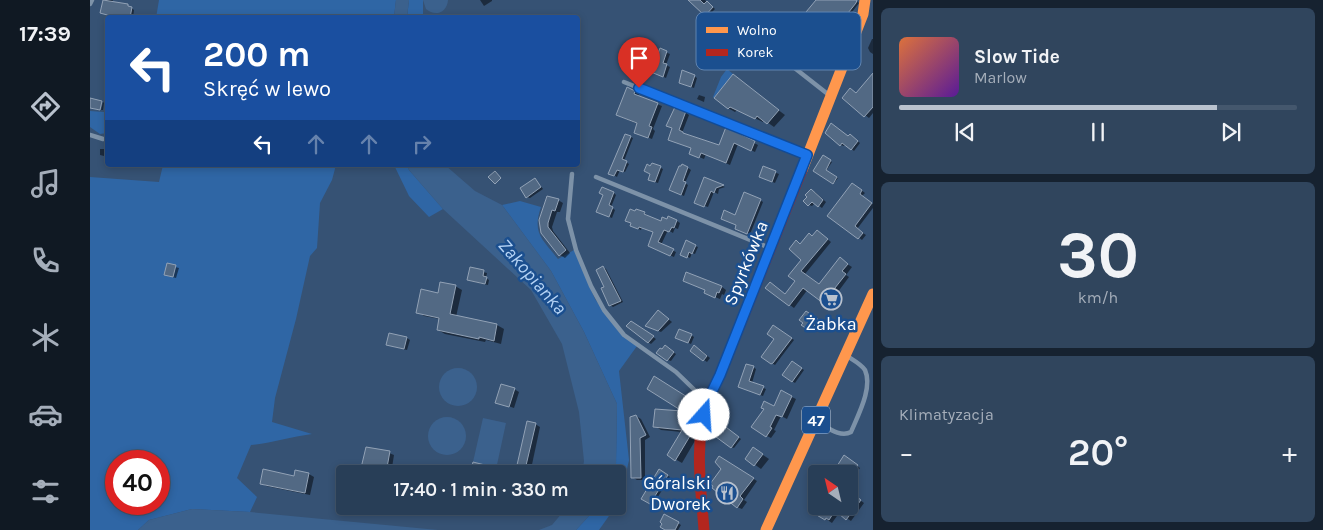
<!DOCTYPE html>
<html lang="pl">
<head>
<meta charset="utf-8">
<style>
	:root { --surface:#283e57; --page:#30455d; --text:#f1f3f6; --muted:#a5aeba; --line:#44576d; --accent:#b9c2ce }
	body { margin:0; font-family:Karla,sans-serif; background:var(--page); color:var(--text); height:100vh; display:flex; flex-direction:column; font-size:19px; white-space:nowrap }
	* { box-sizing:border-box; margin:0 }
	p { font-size:16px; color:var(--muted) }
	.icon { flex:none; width:28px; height:28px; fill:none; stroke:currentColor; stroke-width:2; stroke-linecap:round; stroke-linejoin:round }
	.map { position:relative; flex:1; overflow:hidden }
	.panel { display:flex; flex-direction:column; gap:8px; padding:8px; background:#162230; width:450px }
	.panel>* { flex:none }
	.hud { position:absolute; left:15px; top:15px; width:475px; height:152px; border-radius:5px; box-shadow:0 2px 8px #0003,0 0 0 1px var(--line); background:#1a4fa0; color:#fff; overflow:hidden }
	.needle { width:32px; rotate:325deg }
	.fabs { position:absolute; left:718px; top:465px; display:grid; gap:10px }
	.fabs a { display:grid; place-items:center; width:50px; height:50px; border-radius:5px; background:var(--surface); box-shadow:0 2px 8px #0003,0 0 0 1px var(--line); font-size:25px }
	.speed { position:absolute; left:15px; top:450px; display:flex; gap:10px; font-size:25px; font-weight:700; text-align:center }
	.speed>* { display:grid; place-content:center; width:65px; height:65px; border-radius:50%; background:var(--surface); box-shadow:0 2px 8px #0003,0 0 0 1px var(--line); line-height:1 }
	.speed .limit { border:8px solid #d22; background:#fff; color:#111 }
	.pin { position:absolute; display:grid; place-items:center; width:42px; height:42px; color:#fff; margin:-51px -21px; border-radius:50% 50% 50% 0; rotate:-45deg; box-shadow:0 0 5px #0007 }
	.pin .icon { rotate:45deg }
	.me { position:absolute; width:55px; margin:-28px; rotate:19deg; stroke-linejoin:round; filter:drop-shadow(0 0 4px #0008) }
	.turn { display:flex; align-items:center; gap:18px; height:105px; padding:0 15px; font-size:22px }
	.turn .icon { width:65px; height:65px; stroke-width:2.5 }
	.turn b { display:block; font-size:35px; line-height:42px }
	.lanes { display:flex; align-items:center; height:48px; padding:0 15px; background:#0003; justify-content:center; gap:25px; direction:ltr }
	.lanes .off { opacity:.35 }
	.big { font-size:38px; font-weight:600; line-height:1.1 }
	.panel .card { flex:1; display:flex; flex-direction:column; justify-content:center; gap:8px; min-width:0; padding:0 18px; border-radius:8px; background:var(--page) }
	.panel .dial { align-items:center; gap:0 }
	.dial b { font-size:65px; line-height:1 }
	.song { display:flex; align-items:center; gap:15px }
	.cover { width:60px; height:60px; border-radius:8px; background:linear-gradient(135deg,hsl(20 70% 55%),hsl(270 70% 35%)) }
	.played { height:5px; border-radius:2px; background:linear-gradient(90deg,var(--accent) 80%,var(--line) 80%) }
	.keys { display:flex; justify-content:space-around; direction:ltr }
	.heat { display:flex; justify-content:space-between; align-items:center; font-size:28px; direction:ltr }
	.trip { position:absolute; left:246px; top:465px; width:290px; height:50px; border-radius:5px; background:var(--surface); box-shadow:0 2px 8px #0003,0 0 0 1px var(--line); font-weight:600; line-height:50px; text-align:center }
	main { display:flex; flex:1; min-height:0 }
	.dock { display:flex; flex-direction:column; width:90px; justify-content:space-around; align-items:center; background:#101923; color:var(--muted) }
	.dock .icon { width:35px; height:35px }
	.dock .active { color:var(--accent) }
	.dock b { font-size:22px; color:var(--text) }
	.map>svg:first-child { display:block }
</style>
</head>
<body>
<main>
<nav class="dock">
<b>17:39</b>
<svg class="icon active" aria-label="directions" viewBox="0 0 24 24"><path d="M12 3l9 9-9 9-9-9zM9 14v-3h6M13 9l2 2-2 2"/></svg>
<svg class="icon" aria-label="music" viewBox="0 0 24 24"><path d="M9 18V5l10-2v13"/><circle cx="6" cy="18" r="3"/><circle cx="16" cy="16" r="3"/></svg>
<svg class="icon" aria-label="phone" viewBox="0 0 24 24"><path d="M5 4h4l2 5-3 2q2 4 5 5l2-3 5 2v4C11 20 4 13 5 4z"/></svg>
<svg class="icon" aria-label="climate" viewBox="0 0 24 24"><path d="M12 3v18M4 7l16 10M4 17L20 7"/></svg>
<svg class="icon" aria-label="car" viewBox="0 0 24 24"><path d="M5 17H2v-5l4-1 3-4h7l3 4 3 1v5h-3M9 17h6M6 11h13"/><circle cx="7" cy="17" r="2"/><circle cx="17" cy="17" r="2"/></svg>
<svg class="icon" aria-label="filters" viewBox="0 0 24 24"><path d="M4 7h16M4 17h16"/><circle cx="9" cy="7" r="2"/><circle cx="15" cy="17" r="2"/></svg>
</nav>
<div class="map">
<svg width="783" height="530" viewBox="0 0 783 530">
	<rect width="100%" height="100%" fill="#365274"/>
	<g fill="#2f66a5" fill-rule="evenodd">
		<path d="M69 0H306L304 17 66 18Z"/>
		<path d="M319 0H333V17L317 18Z"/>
		<path d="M637 69 643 74 624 98 623 97 631 77Z"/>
		<path d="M17 110V133L10 134 0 127V111L14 112Z"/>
		<path d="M73 165H246L242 180 230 203 227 248 220 256 206 319 185 398 182 422 222 434C200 437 182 443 161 445L147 478 167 497 160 512 102 509 59 520 48 530H0V177L69 182ZM26 461H69V504H26Z"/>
		<path d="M304 165H317L319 170 353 209 339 217 319 196Z"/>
		<path d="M430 201 451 207C442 233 452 239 468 259L484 250 505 299 529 332 547 346 529 371 539 460 530 501 528 505V474H524L526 463 527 404 494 332 461 271 412 205Z"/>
		<path d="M508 506H526L509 530H486Z"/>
	</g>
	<g fill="#3b618d">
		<path d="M306 0H319L317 17H304Z"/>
		<path d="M333 0H358C357 13 345 17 336 9Z"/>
		<path d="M317 165H355L385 191 412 205 461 271 494 332 527 404 526 464 524 474H492L494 461 489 412 472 344 441 290 353 209 319 170Z"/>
		<circle cx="368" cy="387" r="19"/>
		<circle cx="357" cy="436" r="19"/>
		<path d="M393 418 416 423 405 474H393L395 465 383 462Z"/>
		<path d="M314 464 347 471 346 474 312 473Z"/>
		<path d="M478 506H508L486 530H449L462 525Z"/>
		<path d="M102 509 160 512 348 530H48L59 520Z"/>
	</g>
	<g fill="#0007">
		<path d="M14 0H23L22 2 40 7 44 10 43 18H34L12 12Z"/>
		<path d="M390 0H402V1L394 6Z"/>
		<path d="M600 0H615L625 9 618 16Z"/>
		<path d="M727 0H765L769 3 749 29 733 17 729 21 717 12Z"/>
		<path d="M782 39H783V54L780 52 778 48Z"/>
		<path d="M570 50 580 54 576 65 580 67 576 78 565 73Z"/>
		<path d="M783 75V113L779 118 753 98 766 94Z"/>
		<path d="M604 76 607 78 604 88 593 84Z"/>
		<path d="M643 76 695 115 684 127 674 120 673 122 647 110 645 112 638 108Z"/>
		<path d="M545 92 549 94 548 97 572 106 563 129 565 131 562 139 549 134 548 124 531 117Z"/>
		<path d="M609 95 615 97 614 102 607 99Z"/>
		<path d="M13 102 14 103 13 110H11Z"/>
		<path d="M595 112 599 115 592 133 629 147 637 129 668 145 665 152 648 144 640 165 616 154 614 159 604 155 602 148 583 141Z"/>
		<path d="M736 133 763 137 770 143 764 151 756 144 754 146 751 145Z"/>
		<path d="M536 135 543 138 534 161 539 164 535 172 530 170 527 177 520 173Z"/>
		<path d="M10 149H18V157L10 155Z"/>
		<path d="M733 157 742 162 736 171 748 178 744 183 725 171Z"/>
		<path d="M563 164 573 169 568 183 562 181Z"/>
		<path d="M598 168 601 170 595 183 598 185 594 196 583 191Z"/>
		<path d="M674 168 689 174 685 183 673 178Z"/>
		<path d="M615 178 635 187 629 189 628 194 624 192 618 207 609 204Z"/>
		<path d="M445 179 453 189 440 198 437 197Z"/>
		<path d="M766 186 775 193 772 196 783 204V208L767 229 776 235 772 240 739 215Z"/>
		<path d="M725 192 736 202 732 208 725 203 722 206 719 205Z"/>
		<path d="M524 193 526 195 521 207 525 210 522 218 510 213 514 195Z"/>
		<path d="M468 200 473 203 470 212H467L462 227 463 231 480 253 475 258 470 255 450 220Z"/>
		<path d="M670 200 673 202 660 234 649 230 646 216Z"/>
		<path d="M554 213 557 215V217L571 223 587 221 590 223 588 229 585 228 583 233 578 230 571 245 586 252 584 257 563 248 564 232 552 227 551 230 544 227Z"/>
		<path d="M731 234 741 242 715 274 730 285 754 262 762 267 756 275 759 277 745 296 748 299 742 307 718 289 704 308 677 288 696 295 706 281 712 260 710 244Z"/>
		<path d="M605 246 608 247 605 254 602 253 600 258 592 254Z"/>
		<path d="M78 265 89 268 86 278 78 276Z"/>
		<path d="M513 267 516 269 533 302 523 307 520 305Z"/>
		<path d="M381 269 397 273 396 278 399 280 398 285 381 281Z"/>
		<path d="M597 273 632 287 636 290 634 295 632 294 630 299 620 295 617 290Z"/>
		<path d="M365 286 372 290 366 317 407 325 414 329 411 344 396 340 395 342 355 334 348 330 350 319 334 316 328 312 349 294Z"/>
		<path d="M571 313 582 322 571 332 559 327Z"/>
		<path d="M719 314 731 322 723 332 713 325Z"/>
		<path d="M541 322 566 339 561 344 558 342Z"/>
		<path d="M687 328 704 340 685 365 682 363Z"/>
		<path d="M601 335 604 337 601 344 590 339Z"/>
		<path d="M317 338 320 340 317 350 301 346Z"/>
		<path d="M608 348 620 358 617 362 602 351Z"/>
		<path d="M578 349 586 354 581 361 578 360Z"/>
		<path d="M703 363 714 370 705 383 702 381Z"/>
		<path d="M663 367 666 369 662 383 676 389 673 396 652 388Z"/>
		<path d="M564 377 607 404 593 427 606 435V439L592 463 578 455 592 432 571 430 565 426 567 411 596 412 558 388Z"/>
		<path d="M424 389 429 392 424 408 407 402Z"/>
		<path d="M691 392 706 399 697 419 691 416 684 430 686 431 681 438 677 436 685 407Z"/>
		<path d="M546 416 551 419 560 437 555 440V480H547L542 477Z"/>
		<path d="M445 424 450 427 440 474H426Z"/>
		<path d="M630 424 651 439 644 448 641 447Z"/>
		<path d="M299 453 304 455 301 474 278 470 273 467Z"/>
		<path d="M670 453 679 459 671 469 657 459Z"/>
		<path d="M754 457 770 468 765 475 756 471Z"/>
		<path d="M630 458 667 481 654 500 657 502 652 509 647 507Z"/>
		<path d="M394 466 397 468 396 474H381Z"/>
		<path d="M206 471 219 474 224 477 220 495 176 486 171 483 205 477Z"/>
		<path d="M569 471 580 477 563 505 553 499Z"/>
		<path d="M766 497 774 503 761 521 749 513 742 523 727 513 732 506H759V499Z"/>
		<path d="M269 506H321L320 514 274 510Z"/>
		<path d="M575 516 591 525 588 530H577Z"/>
	</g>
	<g fill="#526984" stroke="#92a2b6">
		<path d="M13 0 38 4V6L42 7 40 18H28L10 13Z"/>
		<path d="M598 0H610L614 4 617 1 623 7 615 16Z"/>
		<path d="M726 0H767L766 3 746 28 729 16 725 20 716 12Z"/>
		<path d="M570 48 577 51 573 63 577 64 573 77 561 72Z"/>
		<path d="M592 70 605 75 601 87 589 83Z"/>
		<path d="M783 73V107L774 117 752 98 760 88 766 93Z"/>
		<path d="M643 74 689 110 677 124 667 116 665 119 640 107 638 109 624 98Z"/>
		<path d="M537 87 545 91 544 94 568 103 559 126 562 127 558 138 544 133 547 123 526 115Z"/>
		<path d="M0 98 12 101 10 110 0 108Z"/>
		<path d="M585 107 596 111 589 130 593 132V133L629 145 636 127 665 141 661 151 644 143 636 163 611 153 609 158 599 154 601 148 578 140 582 128 576 126Z"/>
		<path d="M741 123 758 136 760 134 768 141 761 150 752 143 750 146 735 133Z"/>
		<path d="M535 134 541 136 532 159 537 161 533 172 527 170 524 176 518 174Z"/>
		<path d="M733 155 741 160 736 170 747 177 743 184 723 171Z"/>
		<path d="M562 163 571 166 565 182 558 180 560 174 554 171 557 164 560 166Z"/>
		<path d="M592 164 598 167 593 181 596 182 591 195 579 190 589 166H591Z"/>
		<path d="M673 166 686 171 682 182 669 177Z"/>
		<path d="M405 171 411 178 405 184 398 177Z"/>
		<path d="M614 177 634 185 626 188 624 193 621 191 614 207 604 203Z"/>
		<path d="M445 178 451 187 436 198 430 188Z"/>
		<path d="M762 183 772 190 770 194 782 203 765 226 773 233 768 239 737 216Z"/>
		<path d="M512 187 524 192 519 205 523 207 519 217 506 212 513 195 509 193Z"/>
		<path d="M721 189 733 200 728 207 722 202 718 206 713 201 717 197 715 195Z"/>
		<path d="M654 192 671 199 657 234 645 229 646 225 631 219 634 210 645 215Z"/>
		<path d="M457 196 469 199 465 211 462 210 458 223V227L476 250 469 256 451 233 449 220Z"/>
		<path d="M540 209 545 211 546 209 555 212 554 214 571 221 572 217 577 219 578 216 587 220 584 228 582 227 579 232 574 230 568 242 584 249 580 256 558 246 563 232 549 227 548 229 540 226 541 223 535 221Z"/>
		<path d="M727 230 738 239 711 271 729 284 750 257 758 264 752 271 756 274 741 293 745 296 737 306 713 288 699 306 675 288 680 282 695 294 705 281 698 276 711 260 699 249 706 240 710 244 719 233 722 236Z"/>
		<path d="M596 240 606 245 602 254 599 252 597 258 590 255Z"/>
		<path d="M77 263 86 265 83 277 74 275Z"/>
		<path d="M513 266 531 301 519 306 511 288 514 287 506 270Z"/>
		<path d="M380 267 394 270 393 276 397 277 395 284 377 280Z"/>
		<path d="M596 272 632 286 629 293 627 292 625 298 614 293 615 290 593 281Z"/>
		<path d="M350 282 366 285 360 314 407 324 404 341 389 337V339L347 330 349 318 326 313 331 289 348 293Z"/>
		<path d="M568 310 579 319 568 331 555 326Z"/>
		<path d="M716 311 729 320 720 331 711 325 713 323 709 320Z"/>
		<path d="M541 321 564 336 558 343 536 326Z"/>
		<path d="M683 325 702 338 683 363 681 364 671 357 684 339 677 334Z"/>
		<path d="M589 329 602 334 598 343 585 338Z"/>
		<path d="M299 333 317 337 314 349 296 345Z"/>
		<path d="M575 345 584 352 577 361 566 353 570 348 572 349Z"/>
		<path d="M604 345 617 356 613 361 600 351Z"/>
		<path d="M702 361 712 368 702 382 692 375Z"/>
		<path d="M656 364 664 366 659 381 674 386 670 395 648 387Z"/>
		<path d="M564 376 602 400 588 423 601 431 600 436 585 461 577 455 592 430 563 427 565 409 592 411 557 389Z"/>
		<path d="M411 384 425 388 419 407 405 403Z"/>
		<path d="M691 390 702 396 692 417 686 415 680 427 682 428 676 437 661 427 674 409 671 408 674 401 684 406Z"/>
		<path d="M546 415 556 435 550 438 551 478H541L540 417Z"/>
		<path d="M437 421 446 423 434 474H425Z"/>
		<path d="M628 421 649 437 641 448 622 434 625 431 622 429Z"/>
		<path d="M276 447 300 451 296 473 271 468Z"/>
		<path d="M663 447 673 454 664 466 655 459Z"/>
		<path d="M754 455 768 465 761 474 757 471 755 474H742Z"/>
		<path d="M629 456 664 478 650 496 653 499 647 508 622 488 623 486 620 484 631 469 625 462Z"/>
		<path d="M383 462 395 465 393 474H380Z"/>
		<path d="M173 469 204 476 205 470 219 473 215 493 170 484Z"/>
		<path d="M569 469 578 475 560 504 551 499Z"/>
		<path d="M762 493 771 500 756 520 748 513 753 506H759V498Z"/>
		<path d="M730 506H748L739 520 736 518 735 520 725 514Z"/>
		<path d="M574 514 589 522 585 530H575L570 527 572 524 570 522Z"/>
	</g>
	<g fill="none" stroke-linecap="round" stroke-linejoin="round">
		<g stroke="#7d92a8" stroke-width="4.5">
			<path d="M0 4 2 0"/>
			<path d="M665 37 739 95"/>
			<path d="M534 82 716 155"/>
			<path d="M0 135 13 139"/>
			<path d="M482 174 478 219 486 250 501 286 514 310 534 335 586 372 616 401"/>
			<path d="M506 177 680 248"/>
			<path d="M727 422C737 427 750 438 761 432 768 415 783 388 775 370 771 364 763 360 757 356"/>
		</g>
		<g stroke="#ff974d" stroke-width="11">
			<path d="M712 170 773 14 775 0"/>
			<path d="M676 530 783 294"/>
		</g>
		<path stroke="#b3261e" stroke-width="11" d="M614 530C611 488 604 444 617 403 620 393 626 384 630 375L712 170"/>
	</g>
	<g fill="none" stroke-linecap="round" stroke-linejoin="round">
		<g stroke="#114b97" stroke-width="12">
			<path id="route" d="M549 88 717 155 630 375 617 402 614 415"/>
		</g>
		<use href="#route" stroke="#1a73e8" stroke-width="9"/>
	</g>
	<defs>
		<g id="supermarket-ring" transform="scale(1.125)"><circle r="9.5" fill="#1b4f8f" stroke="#b9c2ce" stroke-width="1.5"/><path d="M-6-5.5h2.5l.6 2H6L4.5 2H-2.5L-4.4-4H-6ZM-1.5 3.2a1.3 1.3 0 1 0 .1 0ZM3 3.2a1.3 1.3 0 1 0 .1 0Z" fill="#b9c2ce"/></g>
		<g id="restaurant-ring" transform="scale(1.125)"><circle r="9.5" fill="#1b4f8f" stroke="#b9c2ce" stroke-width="1.5"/><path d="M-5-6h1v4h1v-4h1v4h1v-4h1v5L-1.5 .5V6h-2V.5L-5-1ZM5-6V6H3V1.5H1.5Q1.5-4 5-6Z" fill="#b9c2ce"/></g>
	</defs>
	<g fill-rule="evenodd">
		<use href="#supermarket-ring" x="741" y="299"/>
		<use href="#restaurant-ring" x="637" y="493"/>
	</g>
	<g text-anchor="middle" stroke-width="5" stroke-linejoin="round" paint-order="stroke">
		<rect fill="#1b4f8f" stroke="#bbcadd" stroke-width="1" x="712" y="406.5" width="28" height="27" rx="4"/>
		<g font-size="16" font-weight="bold" fill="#fff">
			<text x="726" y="426">47</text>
		</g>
		<g font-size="18" fill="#fff" stroke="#1b4f8f">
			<text transform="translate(656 263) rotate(-68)" y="6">Spyrkówka</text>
		</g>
		<g font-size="18" fill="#fff" stroke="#1b4f8f">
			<text x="741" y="330">Żabka</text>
			<text x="621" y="489" text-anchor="end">Góralski<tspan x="621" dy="21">Dworek</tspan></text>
		</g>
		<g font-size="19" font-style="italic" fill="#b5d3f5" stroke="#1b4f8f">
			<text transform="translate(443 276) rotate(49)" y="7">Zakopianka</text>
		</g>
	</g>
	<rect x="606" y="12" width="165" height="58" rx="8" fill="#1b4f8f" stroke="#5f84b1" stroke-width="1"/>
	<rect x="616" y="27" width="22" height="6" fill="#ff974d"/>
	<rect x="616" y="49" width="22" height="7" fill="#b3261e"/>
	<g font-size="14" fill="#fff">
		<text x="647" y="35">Wolno</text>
		<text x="647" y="57">Korek</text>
	</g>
</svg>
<div class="fabs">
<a><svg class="needle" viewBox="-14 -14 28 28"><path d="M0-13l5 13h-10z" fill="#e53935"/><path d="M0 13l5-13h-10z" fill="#a5aeba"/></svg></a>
</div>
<div class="speed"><div class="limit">40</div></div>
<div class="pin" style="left:549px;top:88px;background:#d93025"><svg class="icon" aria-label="arrive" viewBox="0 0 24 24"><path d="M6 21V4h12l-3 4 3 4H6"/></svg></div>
<svg class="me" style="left:614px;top:415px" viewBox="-20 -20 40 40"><circle r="19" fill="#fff"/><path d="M0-13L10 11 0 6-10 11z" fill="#1a73e8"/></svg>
<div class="trip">17:40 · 1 min · 330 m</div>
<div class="hud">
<div class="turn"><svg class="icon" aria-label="left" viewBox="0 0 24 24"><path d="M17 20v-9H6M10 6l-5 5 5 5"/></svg><div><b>200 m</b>Skręć w lewo</div></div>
<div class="lanes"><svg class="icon" aria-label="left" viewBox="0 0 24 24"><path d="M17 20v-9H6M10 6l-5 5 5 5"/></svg><svg class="icon off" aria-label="ahead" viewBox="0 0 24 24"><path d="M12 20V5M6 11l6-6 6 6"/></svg><svg class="icon off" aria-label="ahead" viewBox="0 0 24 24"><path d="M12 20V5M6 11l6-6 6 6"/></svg><svg class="icon off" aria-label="right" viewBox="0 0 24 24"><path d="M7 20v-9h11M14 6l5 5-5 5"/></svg></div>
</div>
</div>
<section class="panel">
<div class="card">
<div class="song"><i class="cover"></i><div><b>Slow Tide</b><p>Marlow</p></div></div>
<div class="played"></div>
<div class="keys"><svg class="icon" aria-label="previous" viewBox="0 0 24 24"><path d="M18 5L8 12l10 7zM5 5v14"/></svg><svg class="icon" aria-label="pause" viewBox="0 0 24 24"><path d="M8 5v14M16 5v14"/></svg><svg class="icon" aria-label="next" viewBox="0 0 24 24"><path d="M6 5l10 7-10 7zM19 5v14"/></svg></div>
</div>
<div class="card dial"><b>30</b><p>km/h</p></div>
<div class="card"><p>Klimatyzacja</p>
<div class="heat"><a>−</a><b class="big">20°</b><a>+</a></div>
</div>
</section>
</main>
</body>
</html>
